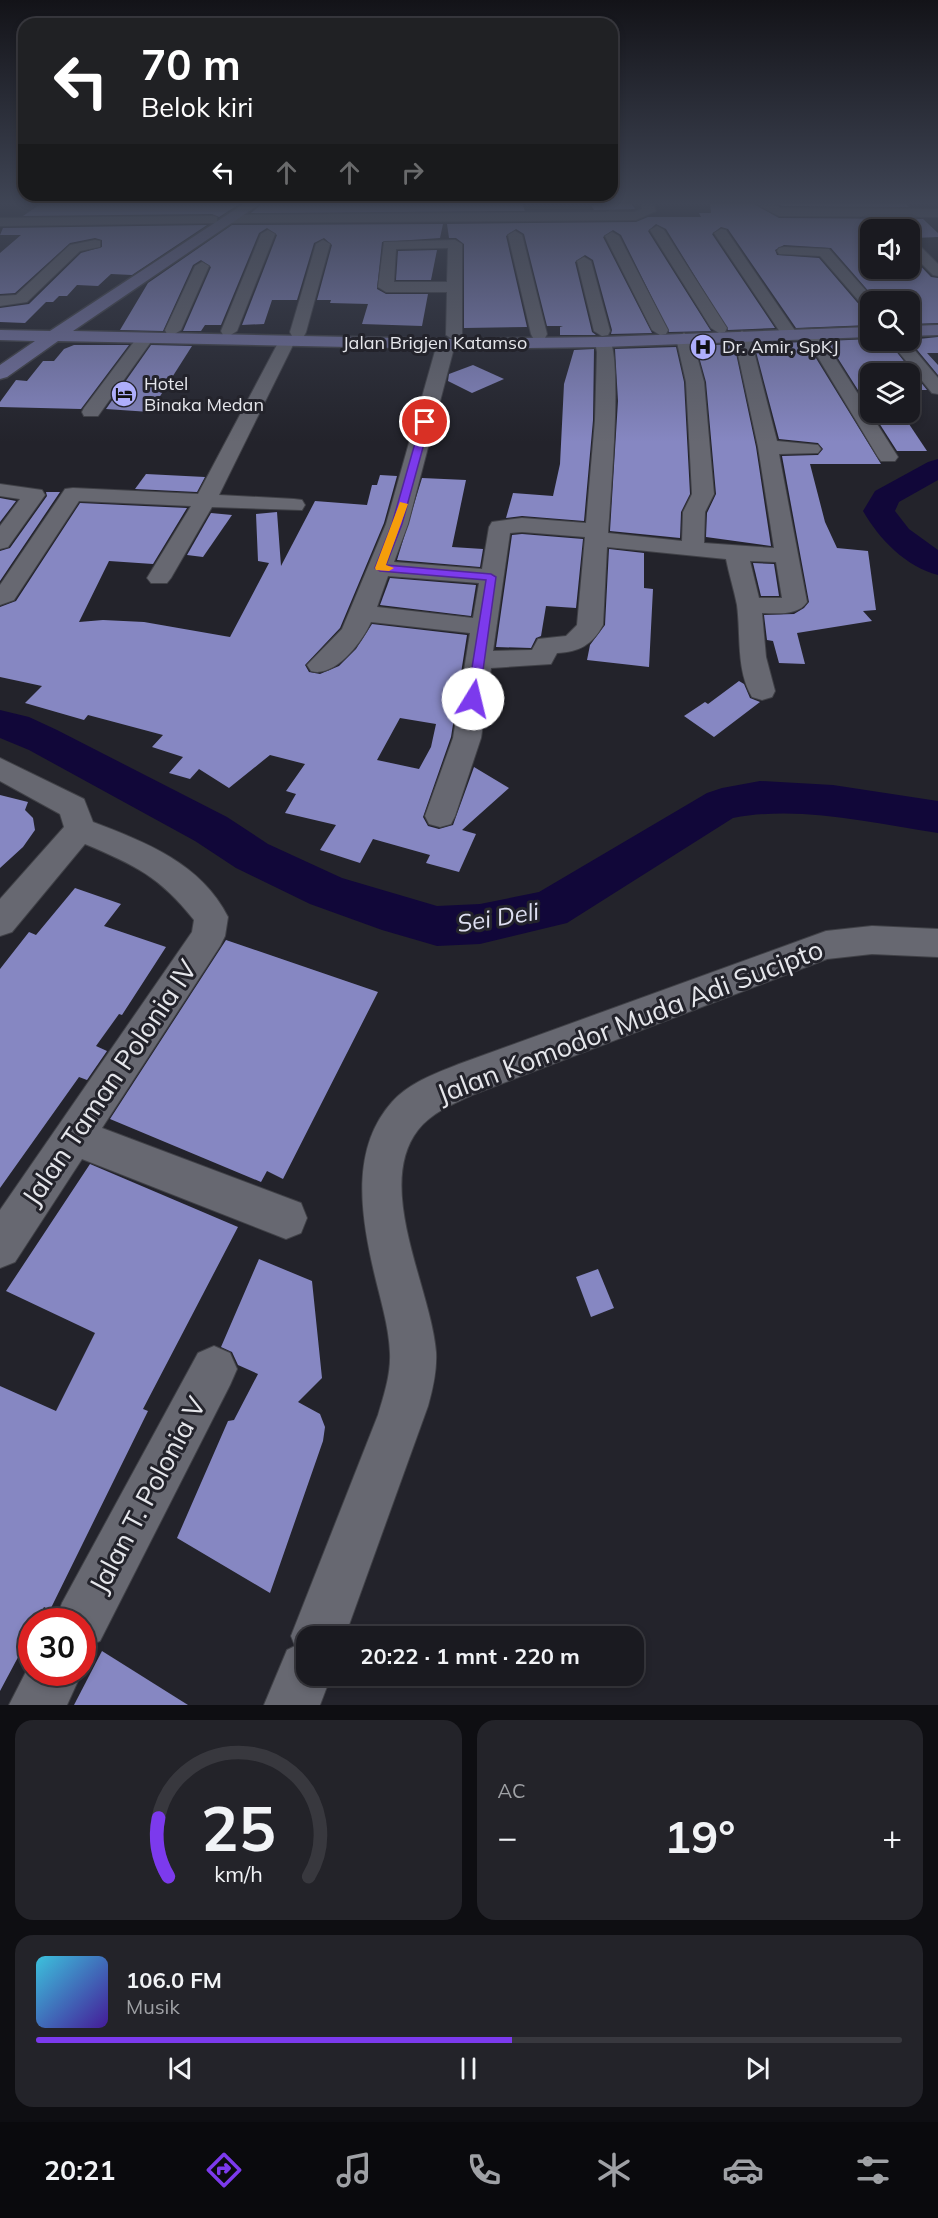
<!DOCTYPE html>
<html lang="id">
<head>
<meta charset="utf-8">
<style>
	:root { --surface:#1a1a20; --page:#232329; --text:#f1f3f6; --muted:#9fa1a5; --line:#38383e; --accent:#7c3aed }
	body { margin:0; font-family:Mulish,sans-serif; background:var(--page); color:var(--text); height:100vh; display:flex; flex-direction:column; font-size:22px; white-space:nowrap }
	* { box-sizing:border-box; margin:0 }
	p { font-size:20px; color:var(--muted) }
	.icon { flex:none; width:33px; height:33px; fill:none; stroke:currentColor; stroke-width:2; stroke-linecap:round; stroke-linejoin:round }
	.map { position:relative; height:1705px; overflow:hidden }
	.side { display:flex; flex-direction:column; gap:15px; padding:15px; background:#0e0e12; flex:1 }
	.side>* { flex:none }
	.banner { position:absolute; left:18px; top:18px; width:600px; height:183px; border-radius:18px; box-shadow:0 3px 9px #0003,0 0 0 2px var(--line); background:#202124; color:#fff; overflow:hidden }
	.fabs { position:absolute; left:860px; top:219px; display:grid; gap:12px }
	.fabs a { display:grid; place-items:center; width:60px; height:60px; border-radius:12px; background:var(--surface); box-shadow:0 3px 9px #0003,0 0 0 2px var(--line); font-size:30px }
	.speed { position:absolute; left:18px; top:1608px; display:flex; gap:12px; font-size:30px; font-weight:700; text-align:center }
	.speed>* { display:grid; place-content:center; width:78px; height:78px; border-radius:50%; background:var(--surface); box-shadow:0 3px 9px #0003,0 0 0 2px var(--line); line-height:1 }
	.speed .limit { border:9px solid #d22; background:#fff; color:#111 }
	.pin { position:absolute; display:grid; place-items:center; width:51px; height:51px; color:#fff; margin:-26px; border:3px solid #fff; border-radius:50%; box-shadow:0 2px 6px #0007 }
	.me { position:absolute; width:66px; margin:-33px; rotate:9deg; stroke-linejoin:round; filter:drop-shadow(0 0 4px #0008) }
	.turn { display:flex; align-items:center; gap:21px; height:126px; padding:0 24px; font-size:27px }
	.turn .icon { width:78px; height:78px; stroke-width:2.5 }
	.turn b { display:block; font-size:42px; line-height:51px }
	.lanes { display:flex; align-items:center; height:57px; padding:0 24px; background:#0003; justify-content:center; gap:30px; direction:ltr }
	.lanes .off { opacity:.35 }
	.big { font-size:45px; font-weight:700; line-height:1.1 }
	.side .widget { flex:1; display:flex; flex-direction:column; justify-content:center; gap:9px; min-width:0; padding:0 21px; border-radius:18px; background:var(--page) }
	.side .dial { align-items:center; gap:0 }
	.dial svg { height:156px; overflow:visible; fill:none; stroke:var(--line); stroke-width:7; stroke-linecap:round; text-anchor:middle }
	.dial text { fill:var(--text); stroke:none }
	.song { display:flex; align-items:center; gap:18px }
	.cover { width:72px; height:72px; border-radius:9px; background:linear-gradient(135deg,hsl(190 70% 55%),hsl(260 70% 35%)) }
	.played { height:6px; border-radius:3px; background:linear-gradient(90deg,var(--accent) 55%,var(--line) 55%) }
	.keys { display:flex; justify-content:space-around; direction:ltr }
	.heat { display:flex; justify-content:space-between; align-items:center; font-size:33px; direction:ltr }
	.side .tiles { flex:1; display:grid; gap:15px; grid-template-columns:1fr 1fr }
	.widget:last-child { grid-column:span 2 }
	.trip { position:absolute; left:296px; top:1626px; width:348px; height:60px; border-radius:18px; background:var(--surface); box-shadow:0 3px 9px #0003,0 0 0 2px var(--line); font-weight:700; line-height:60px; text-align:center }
	.dock { display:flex; height:96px; justify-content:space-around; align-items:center; background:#0a0a0d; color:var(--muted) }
	.dock .icon { width:42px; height:42px }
	.dock .selected { color:var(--accent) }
	.dock b { font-size:27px; color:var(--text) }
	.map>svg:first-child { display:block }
</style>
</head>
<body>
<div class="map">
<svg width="938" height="1705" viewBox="0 0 938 1705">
	<rect width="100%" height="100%" fill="#23232b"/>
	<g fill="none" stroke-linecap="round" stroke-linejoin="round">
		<g fill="#110739" fill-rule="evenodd">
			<path d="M938 459V480L899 502 895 511 909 529 938 550V575C906 567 879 539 863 511L875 491 928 462Z"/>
			<path d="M0 710 29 717 57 730 227 817 268 844 342 878 437 906 480 904 539 892 707 793 722 788 760 781 833 785 938 801V833C871 823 800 805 733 818L567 923 480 944 437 946 382 930 310 904 236 868 195 841 29 750 0 738Z"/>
		</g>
	</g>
	<g fill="#8687c2" fill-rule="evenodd">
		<path d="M42 203H241L219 217 212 214 23 216Z"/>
		<path d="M263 203H522L525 211 251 213Z"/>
		<path d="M631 203 635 209 594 210 591 205Z"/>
		<path d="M710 203H752L779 218 923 219 938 233V237L914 238 909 237V230L870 228V268H909V254L931 277 938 278V323L909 324V302H878L831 248 784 245 775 250 777 255 819 258 862 308 870 311V325L796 328 728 229 721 227 712 234 775 328 728 330 666 229 656 224 648 231 711 331 669 332 621 235 613 230 603 237 652 333 611 334 612 330 593 260 585 255 575 262 592 332 596 335H560V327L563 326H547L524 234 516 229 506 236 527 327 464 328V244L456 238H449L447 224 636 222 648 217H701L699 213H711Z"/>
		<path d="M776 203H905L909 207 782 206Z"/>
		<path d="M443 224 440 238 382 242 377 289 386 294H428L422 326 362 324 368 304 330 303 331 300H317L332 245 324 238 314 243 297 300H272L264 324 242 325 277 235 267 228 259 233 221 325H205L201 331H183L211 267 201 260 193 265 163 331 120 330 148 283 232 225Z"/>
		<path d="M207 225 132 275 111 274 98 286 77 285 67 296H59L53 302H46L25 323 0 322V308L29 304 81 253 102 247V240L95 238 70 243 15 293 0 294V253L21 235H0L3 228Z"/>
		<path d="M437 250 431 280H396L398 251Z"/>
		<path d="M938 337V353H927L938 365V375L909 340Z"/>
		<path d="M870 339 887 340 927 390H909V374H870V409L827 341Z"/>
		<path d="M806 342 881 464H810L825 522 837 548 868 551 876 610 863 611 872 621 797 633 805 664 779 663 773 641 767 640 764 615 794 614 804 608 809 602 782 456 818 455 823 449 818 443 779 439 754 344Z"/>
		<path d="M734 344 756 447 771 546 706 537 707 513 716 494 706 382 696 346Z"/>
		<path d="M74 345H129L81 409 0 407V402L16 380 27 381 43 361H54L64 349Z"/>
		<path d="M151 345 192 346 150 412 106 409Z"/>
		<path d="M676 347 684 382 690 494 681 512 680 538 610 531 618 401 615 349Z"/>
		<path d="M594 349 593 420 584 521 522 516 506 518 513 493 553 496 560 464 564 384 574 350Z"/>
		<path d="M473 365 504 379 472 393 448 381 449 374Z"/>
		<path d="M872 412H901L927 451H897Z"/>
		<path d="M146 474 205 477 197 492 135 489Z"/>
		<path d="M380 475 397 476 384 523 340 628 305 665 309 672 320 674 339 666 356 649 372 624 467 635 451 737 423 817 428 826 439 829 453 825 474 767 509 788 462 830 476 834 459 872 426 863 430 855 373 839 360 863 320 850 336 825 285 813 296 794 286 791 305 764 270 755 229 788 199 769 190 779 169 773 183 757 152 747 163 735 88 715 84 720 25 703 42 686 0 677V607L16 601 80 503 187 508 153 564 109 561 79 622 103 620 144 622 230 637 269 563 258 561 256 514 277 512 281 566 315 501 367 505 372 485H377ZM400 718 436 724 431 747 419 769 377 760Z"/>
		<path d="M422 478 466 480 452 547 483 549 480 567 397 560Z"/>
		<path d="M46 492H60L0 581V551L10 548 47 496Z"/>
		<path d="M0 498 16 501 0 522Z"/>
		<path d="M211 513 232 515 203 557 187 555Z"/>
		<path d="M522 534 583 539 576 608 546 606 541 636 536 638 531 648 496 647 512 535Z"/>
		<path d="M609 549 644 553V588L653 589 649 667 587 660 590 645 605 625Z"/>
		<path d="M753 563 774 564 779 596H761Z"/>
		<path d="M390 578 476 585 471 616 380 605Z"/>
		<path d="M739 681 744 684 750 698 760 702 714 737 684 716 705 702 708 704Z"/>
		<path d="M0 795 28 802 25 810 33 818 35 830 23 847 0 868Z"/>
		<path d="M75 888 121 904 104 926 166 947 122 1015 119 1014 96 1046 107 1051 87 1080 79 1077 0 1188V969L29 932 36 935Z"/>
		<path d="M226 940 378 992 283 1179 267 1171 261 1182 110 1119Z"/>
		<path d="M90 1164 238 1227 143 1409 148 1411 50 1610 44 1607 36 1622H32V1631L0 1691V1386L56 1411 95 1333 6 1291Z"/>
		<path d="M259 1259 312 1281 322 1378 298 1402 320 1414 325 1427 323 1441 270 1593 177 1538 228 1421 234 1420 258 1374 238 1365 232 1352 221 1347Z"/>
		<path d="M598 1269 614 1308 591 1317 576 1277Z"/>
		<path d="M102 1651 188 1705H74Z"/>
	</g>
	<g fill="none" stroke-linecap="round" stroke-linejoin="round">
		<g stroke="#404147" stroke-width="2">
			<g id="minor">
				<path d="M641 203H653L656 211 636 220 229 223 222 219 229 215 634 212 642 209Z"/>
				<path d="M754 203H771L781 208 938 209V217L779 216Z"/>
				<path d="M212 216 217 217V223L0 226V218Z"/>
				<path d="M657 226 664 230 727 328 725 332 719 333 711 328 650 230Z"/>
				<path d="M721 229 726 230 798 335 796 339H784L782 335 714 233Z"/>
				<path d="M268 230 275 234 237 331 229 336 223 335 221 331 261 234Z"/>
				<path d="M515 231 522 235 547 334 545 338H533L531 334 508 235Z"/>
				<path d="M612 232 619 236 668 330 666 334 660 335 652 330 605 236Z"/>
				<path d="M909 239 914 240 938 264V276L933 275 909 251Z"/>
				<path d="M95 240 100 241V247L80 251 27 302 0 306V296L16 295 70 245Z"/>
				<path d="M323 240 330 244 306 332 304 336H292L290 332 316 244Z"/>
				<path d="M455 240 462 244V335L454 340 446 335 447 292H386L378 287 384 242ZM448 248 447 282H394L396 249Z"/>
				<path d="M784 247 829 249 876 302H870V309L864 307 820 256 779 254 777 251 779 248Z"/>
				<path d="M584 257 591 261 610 331 608 335 602 336 594 331 577 261Z"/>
				<path d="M202 262 209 266 181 330 173 335 167 334 165 330 195 266Z"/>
				<path d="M812 329 820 334 898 457 895 461H881L878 457 804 334Z"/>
				<path d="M742 331 750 336 777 441 818 445 821 449 818 453 779 454 807 602C798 616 777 613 762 613L766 657 775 691 772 697 762 700 752 697C736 670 741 635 737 605 734 590 729 574 726 559L607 547 603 625C592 645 579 652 557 653L551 664 491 668 481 738 455 816 451 824 440 827 429 824 425 816 453 738 470 633 371 622C362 642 335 678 311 671L307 665 342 629 386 524 437 344 446 339 455 344 408 524 394 562 482 569 489 527 492 522 522 518 586 523 595 420 597 352 595 342 603 337 609 338C623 360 610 500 608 533L682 541 683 512 692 494 686 382 676 338 684 333 692 338 704 382 714 494 705 512 704 543 774 548 758 447 734 336ZM522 532 585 537 577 625 566 636 538 639 532 650 493 651 510 533ZM750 561 776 562 782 598H759ZM388 576 479 583 473 618 377 607Z"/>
				<path d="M145 334 153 339 98 416H84L82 412 84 408 139 335Z"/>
				<path d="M287 336 295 341 219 495 294 499 302 500 305 505 302 510 212 507 171 578 167 583H151L147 578 191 506 79 501 14 600 0 605V585L65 489 73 488 198 494 279 341Z"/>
				<path d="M889 340H906L938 378V394L932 393Z"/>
				<path d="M0 484 42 490 45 495 8 547 0 549V526L20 499 0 496Z"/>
				<path d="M0 758 84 799 93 822C145 842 201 863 228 917L225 936 220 946 102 1128 301 1203 307 1218 301 1233 286 1239 82 1159 15 1262 0 1268V1210L192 932 194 920C160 877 135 865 85 844L12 932 0 936V899L64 827 60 814 0 781Z"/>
				<path d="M872 926 938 929V957L872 954 827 959 472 1095C453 1104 431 1113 418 1130 374 1187 431 1288 436 1352 437 1370 433 1388 428 1406L345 1636H306V1676H331L320 1705H264L287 1650 295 1646 291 1636 378 1415C384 1395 391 1374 390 1353 389 1326 380 1298 374 1272 361 1216 350 1149 392 1102 409 1083 436 1073 459 1064L826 931Z"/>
				<path d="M214 1346 230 1353 237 1369 230 1385 100 1641 82 1648V1622H55L62 1603 198 1353Z"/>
				<path d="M32 1660V1672H82L67 1705H9Z"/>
			</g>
		</g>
		<g stroke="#404147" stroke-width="3">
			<g id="major">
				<path d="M245 203H261L73 331 446 339 603 337 870 327V337L603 347 446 349 58 341 7 377 0 379V365L35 341 0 340V330L50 331Z"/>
				<path d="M938 325V335L909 336V326Z"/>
			</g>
		</g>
		<use href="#minor" fill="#676871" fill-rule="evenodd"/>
		<use href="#major" fill="#7473a2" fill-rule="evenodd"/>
	</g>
	<linearGradient id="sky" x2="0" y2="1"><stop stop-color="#131318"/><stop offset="0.46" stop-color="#3f4555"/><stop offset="1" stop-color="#3f4555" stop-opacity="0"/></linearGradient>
	<rect width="938" height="442" fill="url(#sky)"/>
	<path fill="#7c3aed" stroke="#51269a" stroke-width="1.5" d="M425 420 430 422 402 524 386 565 491 574 496 577 479 699 473 703 467 699 486 580 380 571 375 568 392 524 421 422Z"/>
	<path fill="#f59e0b" d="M400 502 408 504 386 565 394 568 389 571 376 570 375 568Z"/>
	<defs>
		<g id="hospital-disc" transform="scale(1.35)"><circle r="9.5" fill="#aeaefb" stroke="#23232b"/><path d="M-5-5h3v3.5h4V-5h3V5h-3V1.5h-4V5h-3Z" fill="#111"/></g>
		<g id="hotel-disc" transform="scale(1.35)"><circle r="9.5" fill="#aeaefb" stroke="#23232b"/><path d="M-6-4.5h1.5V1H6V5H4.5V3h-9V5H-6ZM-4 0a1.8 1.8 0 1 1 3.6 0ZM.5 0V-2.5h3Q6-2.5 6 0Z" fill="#111"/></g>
	</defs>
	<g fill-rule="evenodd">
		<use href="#hospital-disc" x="703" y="347"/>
		<use href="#hotel-disc" x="124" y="394"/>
	</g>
	<g text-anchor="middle" stroke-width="6" stroke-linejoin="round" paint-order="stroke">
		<g font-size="18" fill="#e5e6eb" stroke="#23232b">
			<text x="435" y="349">Jalan Brigjen Katamso</text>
		</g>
		<g font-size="18" fill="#e5e6eb" stroke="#23232b" text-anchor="start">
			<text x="722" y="353">Dr. Amir, SpKJ</text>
			<text x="144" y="390">Hotel<tspan x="144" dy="21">Binaka Medan</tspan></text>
		</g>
		<g font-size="24" font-style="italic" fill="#dedff1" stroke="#23232b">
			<text transform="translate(498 918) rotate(-9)" y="8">Sei Deli</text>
		</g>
		<g font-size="27" fill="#e5e6eb" stroke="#23232b">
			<text transform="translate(630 1022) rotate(-21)" y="9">Jalan Komodor Muda Adi Sucipto</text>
			<text transform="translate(110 1083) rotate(-56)" y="9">Jalan Taman Polonia IV</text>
			<text transform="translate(148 1495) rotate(-62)" y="9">Jalan T. Polonia V</text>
		</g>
	</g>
</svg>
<div class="fabs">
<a><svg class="icon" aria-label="sound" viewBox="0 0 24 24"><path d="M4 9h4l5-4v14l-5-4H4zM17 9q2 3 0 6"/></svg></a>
<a><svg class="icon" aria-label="search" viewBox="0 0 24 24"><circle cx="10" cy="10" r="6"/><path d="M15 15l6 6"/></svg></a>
<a><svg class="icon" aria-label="layers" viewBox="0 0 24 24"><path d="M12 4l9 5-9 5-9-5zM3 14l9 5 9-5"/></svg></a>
</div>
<div class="speed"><div class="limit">30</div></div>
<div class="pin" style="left:425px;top:422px;background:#d93025"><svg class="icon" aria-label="arrive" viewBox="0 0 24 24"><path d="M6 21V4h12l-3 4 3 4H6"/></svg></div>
<svg class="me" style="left:473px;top:699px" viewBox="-20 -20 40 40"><circle r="19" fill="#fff"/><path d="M0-13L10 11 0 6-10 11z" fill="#7c3aed"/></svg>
<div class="trip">20:22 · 1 mnt · 220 m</div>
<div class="banner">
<div class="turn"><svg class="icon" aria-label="left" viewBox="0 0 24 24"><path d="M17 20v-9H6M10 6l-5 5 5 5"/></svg><div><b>70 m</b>Belok kiri</div></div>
<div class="lanes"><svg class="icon" aria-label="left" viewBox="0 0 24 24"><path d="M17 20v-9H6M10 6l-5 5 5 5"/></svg><svg class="icon off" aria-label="ahead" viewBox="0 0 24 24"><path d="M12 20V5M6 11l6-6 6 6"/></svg><svg class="icon off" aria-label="ahead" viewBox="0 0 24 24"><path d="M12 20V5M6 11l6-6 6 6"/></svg><svg class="icon off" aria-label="right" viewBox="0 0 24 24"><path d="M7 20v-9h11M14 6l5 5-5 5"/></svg></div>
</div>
</div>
<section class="side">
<div class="tiles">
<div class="widget dial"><svg viewBox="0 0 100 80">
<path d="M14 69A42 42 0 1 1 86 69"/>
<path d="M14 69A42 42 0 0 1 9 39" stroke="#7c3aed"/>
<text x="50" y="56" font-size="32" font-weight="700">25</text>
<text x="50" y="72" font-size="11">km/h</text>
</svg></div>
<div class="widget"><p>AC</p>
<div class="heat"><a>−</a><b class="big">19°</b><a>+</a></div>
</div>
<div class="widget">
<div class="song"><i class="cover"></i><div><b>106.0 FM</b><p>Musik</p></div></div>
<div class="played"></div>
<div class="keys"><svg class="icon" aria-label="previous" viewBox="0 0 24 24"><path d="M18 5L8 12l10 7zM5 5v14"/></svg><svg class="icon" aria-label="pause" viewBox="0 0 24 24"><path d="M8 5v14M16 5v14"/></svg><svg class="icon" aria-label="next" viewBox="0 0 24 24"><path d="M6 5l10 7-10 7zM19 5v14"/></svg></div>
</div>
</div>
</section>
<nav class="dock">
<b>20:21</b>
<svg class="icon selected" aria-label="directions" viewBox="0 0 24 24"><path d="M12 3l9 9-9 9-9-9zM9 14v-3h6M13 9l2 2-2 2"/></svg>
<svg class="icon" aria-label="music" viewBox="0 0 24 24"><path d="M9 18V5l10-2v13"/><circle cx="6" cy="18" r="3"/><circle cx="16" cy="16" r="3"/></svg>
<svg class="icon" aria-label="phone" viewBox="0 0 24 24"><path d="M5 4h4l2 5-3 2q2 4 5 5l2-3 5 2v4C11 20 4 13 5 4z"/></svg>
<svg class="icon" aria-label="climate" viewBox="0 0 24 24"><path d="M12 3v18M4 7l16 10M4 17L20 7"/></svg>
<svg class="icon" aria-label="car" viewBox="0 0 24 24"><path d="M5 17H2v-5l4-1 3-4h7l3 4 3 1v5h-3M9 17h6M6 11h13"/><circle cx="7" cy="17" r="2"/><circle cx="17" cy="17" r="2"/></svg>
<svg class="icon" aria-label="filters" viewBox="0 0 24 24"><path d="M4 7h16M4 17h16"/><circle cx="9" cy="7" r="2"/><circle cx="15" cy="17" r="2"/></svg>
</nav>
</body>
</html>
